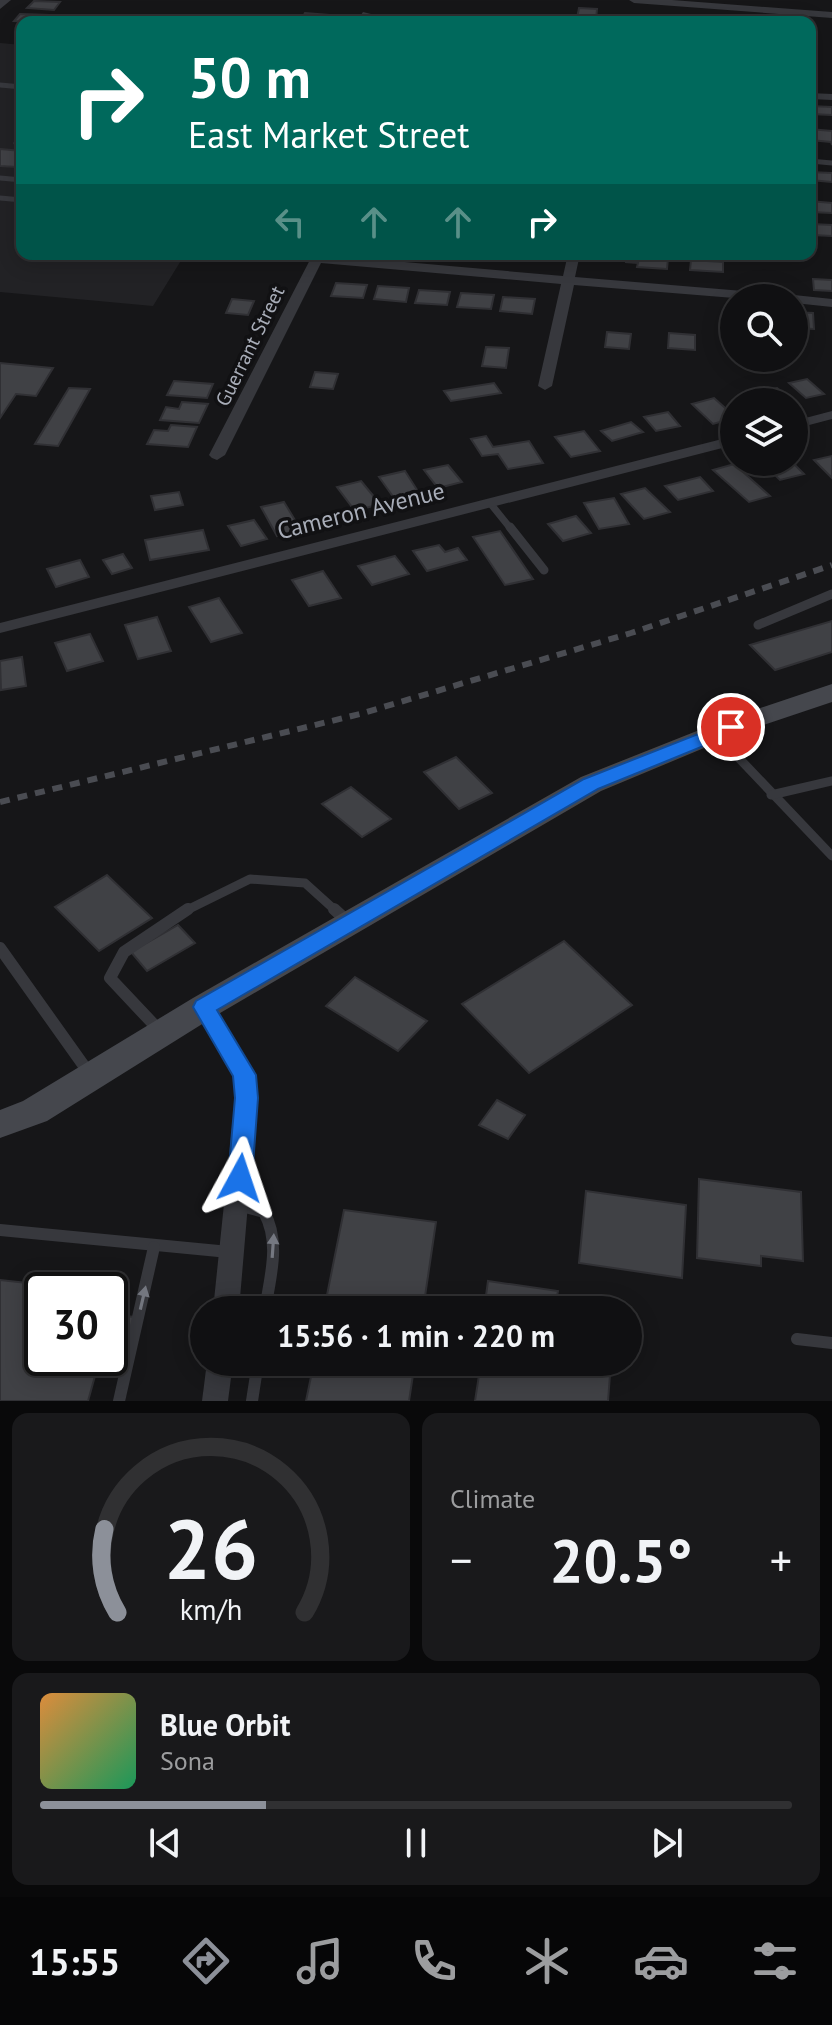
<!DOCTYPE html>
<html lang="en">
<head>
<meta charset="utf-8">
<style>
	:root { --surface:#101012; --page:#19191b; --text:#f1f3f6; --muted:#9c9d9f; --line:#303032; --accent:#8c9099 }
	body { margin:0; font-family:"PT Sans",sans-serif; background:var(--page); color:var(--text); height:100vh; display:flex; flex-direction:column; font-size:30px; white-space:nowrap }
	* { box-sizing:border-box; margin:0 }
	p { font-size:26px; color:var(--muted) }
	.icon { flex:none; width:44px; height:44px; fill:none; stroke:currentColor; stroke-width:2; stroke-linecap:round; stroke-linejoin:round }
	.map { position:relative; height:1401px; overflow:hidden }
	.drawer { display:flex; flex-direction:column; gap:12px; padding:12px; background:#09090a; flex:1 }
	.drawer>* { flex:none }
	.guide { position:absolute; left:16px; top:16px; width:800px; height:244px; border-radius:16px; box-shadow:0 4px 20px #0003,0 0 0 2px var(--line); background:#00695c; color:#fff; overflow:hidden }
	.tools { position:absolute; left:720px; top:284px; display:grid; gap:16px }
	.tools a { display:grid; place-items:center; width:88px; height:88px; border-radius:50%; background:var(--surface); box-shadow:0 4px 20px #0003,0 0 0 2px var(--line); font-size:40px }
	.speed { position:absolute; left:24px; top:1272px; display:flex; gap:16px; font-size:40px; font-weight:700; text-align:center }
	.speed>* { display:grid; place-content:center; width:104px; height:104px; border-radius:50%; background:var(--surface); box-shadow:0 4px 20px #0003,0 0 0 2px var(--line); line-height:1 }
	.speed .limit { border:4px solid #111; border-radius:12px; background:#fff; color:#111 }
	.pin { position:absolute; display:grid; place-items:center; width:68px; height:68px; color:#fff; margin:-34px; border:4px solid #fff; border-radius:50%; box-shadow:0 2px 8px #0007 }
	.me { position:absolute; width:88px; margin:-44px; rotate:5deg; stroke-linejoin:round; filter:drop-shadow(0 0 6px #0008) }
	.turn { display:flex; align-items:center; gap:28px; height:168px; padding:0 40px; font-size:36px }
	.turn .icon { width:104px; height:104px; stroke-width:2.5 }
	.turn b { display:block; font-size:56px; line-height:68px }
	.lanes { display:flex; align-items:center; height:76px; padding:0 40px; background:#0003; justify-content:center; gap:40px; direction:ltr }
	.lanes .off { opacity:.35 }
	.big { font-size:60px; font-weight:700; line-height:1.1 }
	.drawer .widget { flex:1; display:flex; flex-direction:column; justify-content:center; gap:12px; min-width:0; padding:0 28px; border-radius:16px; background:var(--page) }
	.drawer .dial { align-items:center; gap:0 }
	.dial svg { height:208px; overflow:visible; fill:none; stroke:var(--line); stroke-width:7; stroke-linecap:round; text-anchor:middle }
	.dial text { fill:var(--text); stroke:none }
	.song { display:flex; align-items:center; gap:24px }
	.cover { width:96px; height:96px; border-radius:12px; background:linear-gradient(135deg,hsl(30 70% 55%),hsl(150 70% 35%)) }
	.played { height:8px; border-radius:4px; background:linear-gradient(90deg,var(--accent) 30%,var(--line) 30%) }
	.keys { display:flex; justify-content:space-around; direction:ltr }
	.heat { display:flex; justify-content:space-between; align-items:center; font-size:44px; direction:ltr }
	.drawer .tiles { flex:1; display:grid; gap:12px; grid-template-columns:1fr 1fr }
	.widget:last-child { grid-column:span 2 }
	.trip { position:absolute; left:190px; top:1296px; width:452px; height:80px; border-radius:40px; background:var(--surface); box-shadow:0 4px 20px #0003,0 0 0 2px var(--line); font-weight:700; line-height:80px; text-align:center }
	.dock { display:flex; height:128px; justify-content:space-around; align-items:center; background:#060607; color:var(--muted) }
	.dock .icon { width:56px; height:56px }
	.dock .active { color:var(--accent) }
	.dock b { font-size:36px; color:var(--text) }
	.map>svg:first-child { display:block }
</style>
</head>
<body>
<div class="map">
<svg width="832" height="1401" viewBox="0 0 832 1401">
	<rect width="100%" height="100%" fill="#161618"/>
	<path fill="#222225" d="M0 43 22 45V254H185L153 306 0 292Z"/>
	<g fill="#404145" stroke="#303034" stroke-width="2">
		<path d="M34 1 60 2 54 10 27 8Z"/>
		<path d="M579 8 597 9 596 19 577 18Z"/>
		<path d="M305 13 331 15 326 22H300Z"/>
		<path d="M20 14 48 15 43 22 14 21Z"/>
		<path d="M810 106 832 107V115L810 114Z"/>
		<path d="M810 129 832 131V145L831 142 810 140Z"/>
		<path d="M0 149 22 151V161L17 167 0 166Z"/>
		<path d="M810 172 832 173V182L810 180Z"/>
		<path d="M810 201 832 203V213L810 212Z"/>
		<path d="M812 224 832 225V236L812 235Z"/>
		<path d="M627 254 668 258 667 269 637 267 638 263 626 262Z"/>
		<path d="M691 260 723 262V272L690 270Z"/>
		<path d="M813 279 832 280V291L814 290Z"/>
		<path d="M336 283 367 285 363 298 331 296Z"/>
		<path d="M378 286 409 288 406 302 374 299Z"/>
		<path d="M419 290 450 292 447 305 415 303Z"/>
		<path d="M461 293 494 295 491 309 457 307Z"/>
		<path d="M503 297 535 299 532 314 500 311Z"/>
		<path d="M232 299 254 301 248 315 226 313Z"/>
		<path d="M794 312 813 313 814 329 794 328Z"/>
		<path d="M607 332 631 334 629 349 605 347Z"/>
		<path d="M669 333 695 335V350L668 348Z"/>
		<path d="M486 347 509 348 506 368 482 366Z"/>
		<path d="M0 363 53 368 36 396 16 394 0 418Z"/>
		<path d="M315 372 338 374 333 389 310 387Z"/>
		<path d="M807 379 824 394 806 398 789 383Z"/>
		<path d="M174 381 213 384 207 398 167 395Z"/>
		<path d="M494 383 501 393 451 401 444 391Z"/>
		<path d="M69 388 90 389 58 446 35 444Z"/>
		<path d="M777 388 793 402H757L749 395Z"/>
		<path d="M714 398 734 416V418L713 424 692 404Z"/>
		<path d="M182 402 208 404 199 423 160 420 166 407 179 409Z"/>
		<path d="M668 412 680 426 656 431 644 417Z"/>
		<path d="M631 422 643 432 612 441 601 431Z"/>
		<path d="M171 425 197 427 188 447 147 444 154 430 168 431Z"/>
		<path d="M584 431 600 451 571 457 555 437Z"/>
		<path d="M486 436 493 447 529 441 543 463 508 469 498 454 482 456 471 439Z"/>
		<path d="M832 456V478L814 460Z"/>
		<path d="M761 462H792L804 474 780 480Z"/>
		<path d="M734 464 770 496 749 502 713 470Z"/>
		<path d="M448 465 462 482 438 488 424 470Z"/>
		<path d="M405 471 419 493 394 498 379 477Z"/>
		<path d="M700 477 713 491 678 500 665 486Z"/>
		<path d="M361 481 380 504 355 511 337 487Z"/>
		<path d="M645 488 670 512 644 519 621 494Z"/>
		<path d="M179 492 183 505 155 510 151 496Z"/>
		<path d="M614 498 629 524 599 529 584 503Z"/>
		<path d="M284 502 301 530 277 536 261 507Z"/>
		<path d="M576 516 591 533 563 541 548 524Z"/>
		<path d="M254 520 267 539 241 546 228 526Z"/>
		<path d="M203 530 209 550 150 560 145 540Z"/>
		<path d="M500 531 533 579 505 585 473 537Z"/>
		<path d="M439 545 445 552 458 548 467 560 427 571 413 551Z"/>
		<path d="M123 554 132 568 112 574 103 560Z"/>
		<path d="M395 556 409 574 372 585 358 566Z"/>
		<path d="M80 560 89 577 56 587 47 569Z"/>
		<path d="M323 571 341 598 309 606 292 580Z"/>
		<path d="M219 598 242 633 211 642 189 607Z"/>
		<path d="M157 617 171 651 138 659 125 625Z"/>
		<path d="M832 621V652L775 670 750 645Z"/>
		<path d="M90 634 103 661 67 671 55 643Z"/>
		<path d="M22 657 26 686 1 690 0 661Z"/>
		<path d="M456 757 492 793 459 809 424 772Z"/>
		<path d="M351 787 391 819 362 837 322 804Z"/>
		<path d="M107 875 152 918 99 951 55 907Z"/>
		<path d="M178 925 195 943 147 971 131 952Z"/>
		<path d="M564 941 632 1005 529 1073 462 1004Z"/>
		<path d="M355 977 427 1021 398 1051 326 1006Z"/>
		<path d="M497 1100 525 1115 508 1139 479 1125Z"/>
		<path d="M699 1179 801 1192 803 1261 761 1256V1266L697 1258Z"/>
		<path d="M586 1191 686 1205 682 1278 579 1263Z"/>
		<path d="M344 1210 436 1222 423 1310H324Z"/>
		<path d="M0 1280 91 1290H42V1358H100L88 1401H0Z"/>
		<path d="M488 1281 558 1291 556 1301 615 1310H484Z"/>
		<path d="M110 1315 136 1317 131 1341 110 1339Z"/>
		<path d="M314 1362H415L409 1401H306Z"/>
		<path d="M481 1362H611L608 1401H475Z"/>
	</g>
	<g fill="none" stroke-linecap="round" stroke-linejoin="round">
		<g stroke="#37383d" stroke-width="5">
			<path d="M0 85 22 87"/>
			<path d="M22 135 16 143 22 144"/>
			<path d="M810 161 832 163"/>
			<path d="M0 178 22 180"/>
			<path d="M0 198 22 200"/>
		</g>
		<path stroke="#37383d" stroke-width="7" d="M490 503 511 529"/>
		<g stroke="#37383d" stroke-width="9">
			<path d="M510 527 544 570"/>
			<path d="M758 625 832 594"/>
			<path d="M716 734 832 856"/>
			<path d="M771 795 832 781"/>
			<path d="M185 911 250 879 305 883 336 911"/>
		</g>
		<g stroke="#37383d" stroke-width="12">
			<path d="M334 909 347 921"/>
			<path d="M0 948 89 1073"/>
			<path d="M158 1029 110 978 124 952 188 909"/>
			<path d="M238 1205 264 1212C281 1243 270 1277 265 1310"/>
			<path d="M0 1230 229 1252"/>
			<path d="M797 1339 832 1343"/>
			<path d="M119 1401 154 1247"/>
			<path d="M252 1401 258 1362"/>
		</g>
		<g fill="#37383d" fill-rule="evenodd">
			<path d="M629 0H672L832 12V18L634 3Z"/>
			<path d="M363 12 371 14 366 22H356Z"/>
			<path d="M810 93 832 94V100L810 99Z"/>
			<path d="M313 254 563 276 568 254H580L575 277 778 294 785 298H734L574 285 552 386 545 390 538 386 561 284 321 263 225 455 217 460 212 458 209 455Z"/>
			<path d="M794 295 832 299V307L794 303V298H788Z"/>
			<path d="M832 411V419L794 429V421Z"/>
			<path d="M734 436V445L0 633V623Z"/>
			<path d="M204 998 212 1001 256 1075 257 1098 239 1310H213L235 1098 234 1076 193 1007 196 1001Z"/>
			<path d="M207 1362H233L228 1401H202Z"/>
		</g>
		<path fill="#37383d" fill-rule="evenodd" d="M0 0H11L0 9Z"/>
		<path fill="#45474d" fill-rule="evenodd" d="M832 684V702L740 733 601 791 215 1016 47 1121 0 1138V1110L23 1101 193 998 581 777 722 721Z"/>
		<path stroke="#4a4c52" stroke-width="6" stroke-dasharray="10 8" stroke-linecap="butt" d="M0 802 360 714 631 633 832 565"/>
	</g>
	<defs><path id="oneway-solid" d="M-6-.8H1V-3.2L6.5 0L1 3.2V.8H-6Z" transform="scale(2)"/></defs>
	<g fill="#757881">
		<use href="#oneway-solid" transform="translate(273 1246) rotate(-86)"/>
		<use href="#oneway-solid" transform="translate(143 1298) rotate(-77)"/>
	</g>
	<path fill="#1a73e8" stroke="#114b97" stroke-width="2" d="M731 721 741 727 738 732 598 789 217 1010 256 1075 258 1098 252 1178 248 1186 240 1189 231 1186 228 1178 235 1098 233 1076 193 1007 196 1001 584 779Z"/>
	<g text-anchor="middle" stroke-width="7" stroke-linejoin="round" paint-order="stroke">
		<g font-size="20" fill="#a8adb8" stroke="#111113">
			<text transform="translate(250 346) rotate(-64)" y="7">Guerrant Street</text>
		</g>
		<g font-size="24" fill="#a8adb8" stroke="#111113">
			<text transform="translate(361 511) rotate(-14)" y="8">Cameron Avenue</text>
		</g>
	</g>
</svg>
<div class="tools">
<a><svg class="icon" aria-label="search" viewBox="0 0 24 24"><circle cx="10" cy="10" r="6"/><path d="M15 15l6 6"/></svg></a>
<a><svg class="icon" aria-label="layers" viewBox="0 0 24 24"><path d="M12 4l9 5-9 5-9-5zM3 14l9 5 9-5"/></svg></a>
</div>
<div class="speed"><div class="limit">30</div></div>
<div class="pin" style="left:731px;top:727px;background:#d93025"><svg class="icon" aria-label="arrive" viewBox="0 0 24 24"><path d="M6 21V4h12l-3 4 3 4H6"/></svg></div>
<svg class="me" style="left:240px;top:1178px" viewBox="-20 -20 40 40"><path d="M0-17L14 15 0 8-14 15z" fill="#1a73e8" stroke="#fff" stroke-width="4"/></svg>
<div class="trip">15:56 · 1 min · 220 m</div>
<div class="guide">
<div class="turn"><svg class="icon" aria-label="right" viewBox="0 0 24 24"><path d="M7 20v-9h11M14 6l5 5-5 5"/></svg><div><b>50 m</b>East Market Street</div></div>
<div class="lanes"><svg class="icon off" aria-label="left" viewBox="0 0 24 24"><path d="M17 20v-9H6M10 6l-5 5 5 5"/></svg><svg class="icon off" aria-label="ahead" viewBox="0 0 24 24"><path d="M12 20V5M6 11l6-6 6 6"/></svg><svg class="icon off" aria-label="ahead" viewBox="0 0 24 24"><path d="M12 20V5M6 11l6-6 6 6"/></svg><svg class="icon" aria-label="right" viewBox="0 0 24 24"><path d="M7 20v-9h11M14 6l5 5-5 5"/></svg></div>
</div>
</div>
<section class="drawer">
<div class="tiles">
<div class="widget dial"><svg viewBox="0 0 100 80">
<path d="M14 69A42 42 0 1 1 86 69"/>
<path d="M14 69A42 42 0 0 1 9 37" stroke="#8c9099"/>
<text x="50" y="56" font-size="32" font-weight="700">26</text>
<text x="50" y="72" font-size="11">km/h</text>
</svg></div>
<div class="widget"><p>Climate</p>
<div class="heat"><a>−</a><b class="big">20.5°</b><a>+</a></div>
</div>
<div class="widget">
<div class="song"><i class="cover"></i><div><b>Blue Orbit</b><p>Sona</p></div></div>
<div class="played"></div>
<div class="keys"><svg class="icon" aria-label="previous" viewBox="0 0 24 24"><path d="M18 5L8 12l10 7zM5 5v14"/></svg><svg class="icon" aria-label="pause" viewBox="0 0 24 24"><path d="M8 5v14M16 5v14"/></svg><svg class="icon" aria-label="next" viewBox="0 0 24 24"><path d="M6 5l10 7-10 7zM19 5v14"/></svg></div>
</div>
</div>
</section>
<nav class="dock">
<b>15:55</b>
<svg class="icon active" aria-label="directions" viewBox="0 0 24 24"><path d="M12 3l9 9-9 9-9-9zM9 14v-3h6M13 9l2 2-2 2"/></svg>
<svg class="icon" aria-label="music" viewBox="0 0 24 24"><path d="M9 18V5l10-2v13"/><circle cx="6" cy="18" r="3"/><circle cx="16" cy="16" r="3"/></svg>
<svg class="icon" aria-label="phone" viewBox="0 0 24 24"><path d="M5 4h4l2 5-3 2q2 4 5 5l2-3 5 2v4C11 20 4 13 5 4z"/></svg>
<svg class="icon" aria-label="climate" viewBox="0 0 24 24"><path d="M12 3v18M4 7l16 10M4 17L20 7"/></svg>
<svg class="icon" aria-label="car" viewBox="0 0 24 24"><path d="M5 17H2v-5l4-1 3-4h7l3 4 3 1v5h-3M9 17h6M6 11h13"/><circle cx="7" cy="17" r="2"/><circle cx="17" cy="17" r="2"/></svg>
<svg class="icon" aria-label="filters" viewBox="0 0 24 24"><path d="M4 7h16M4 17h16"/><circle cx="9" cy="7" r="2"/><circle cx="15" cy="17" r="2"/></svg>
</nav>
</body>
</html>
